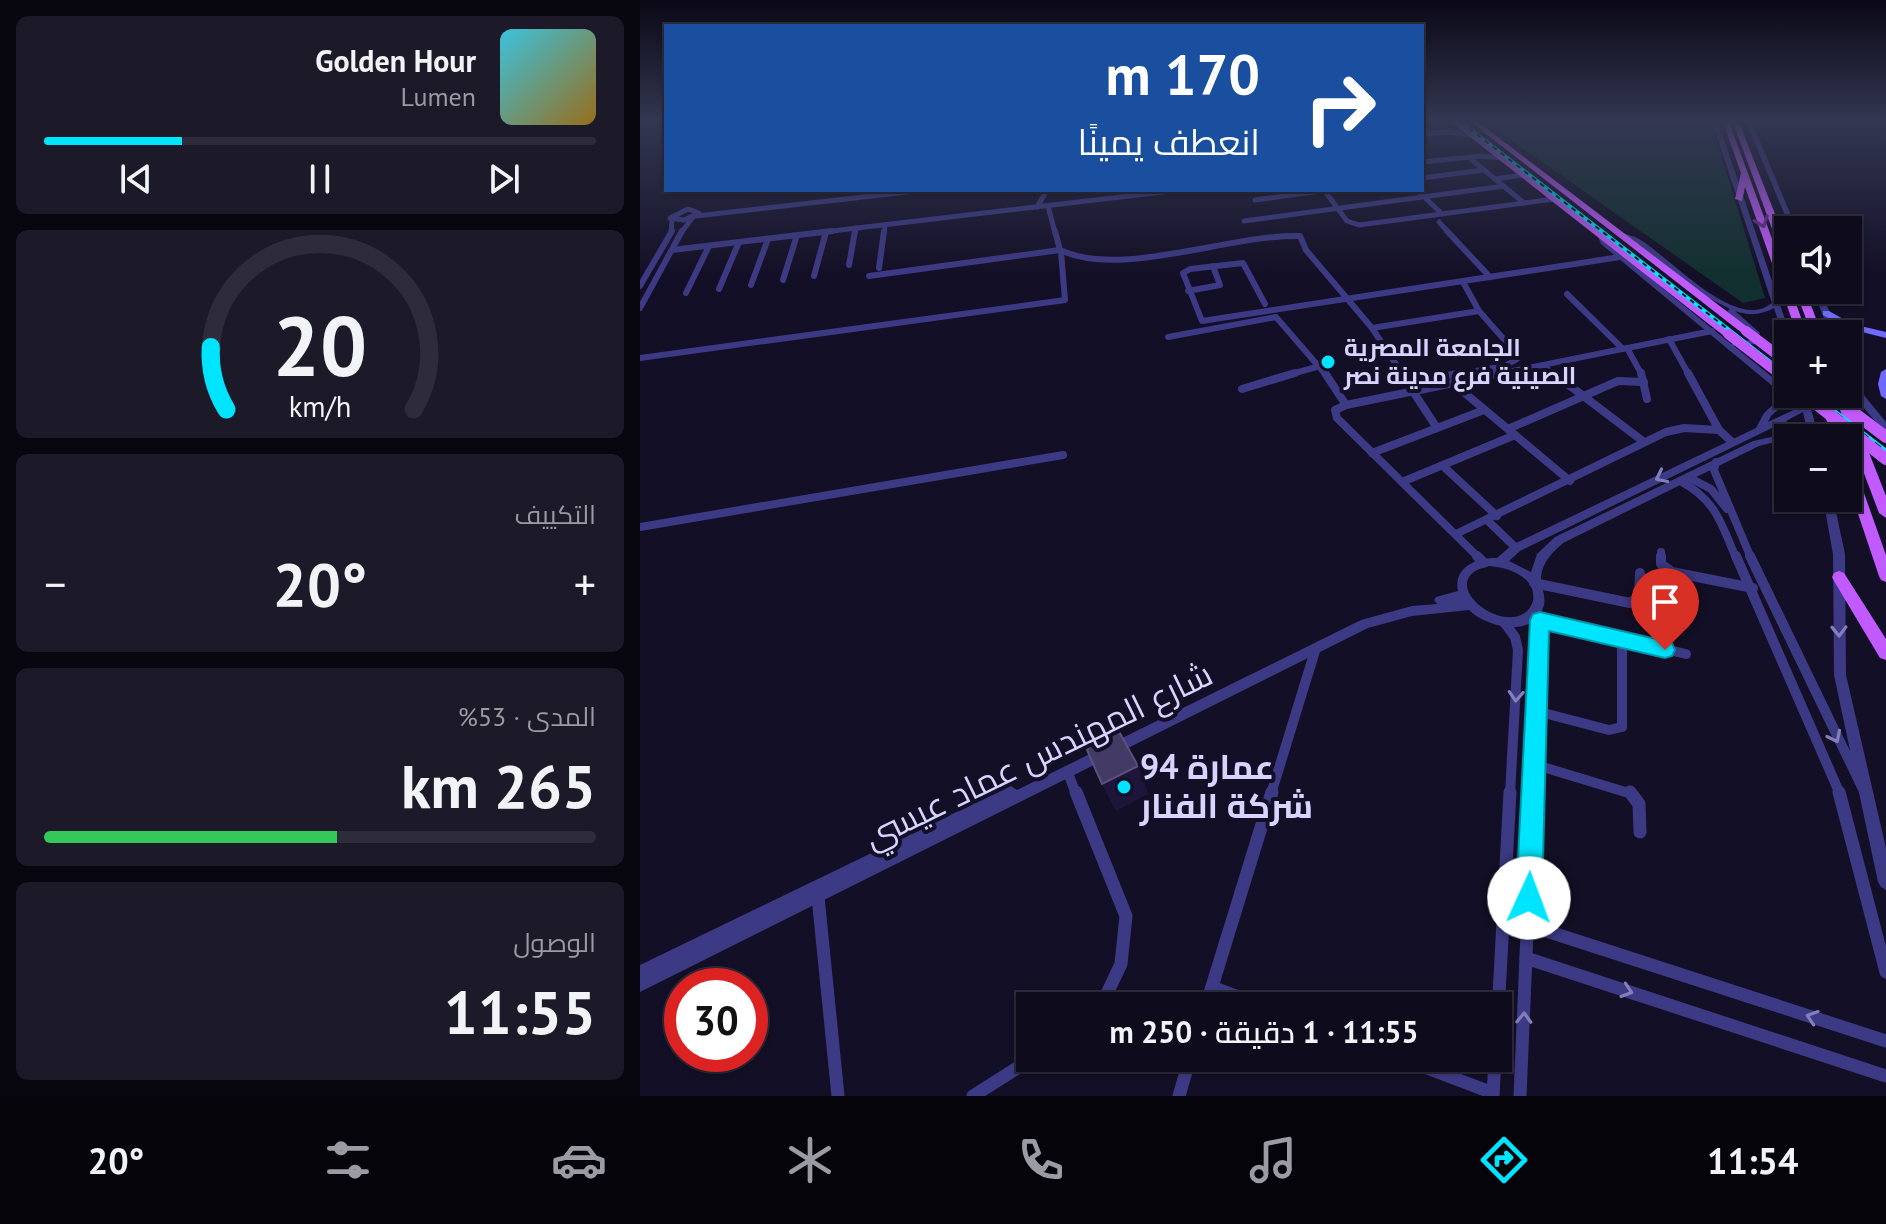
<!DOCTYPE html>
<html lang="ar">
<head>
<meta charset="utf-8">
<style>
	:root { --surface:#0e0b1c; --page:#1c1929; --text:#f1f3f6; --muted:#9b9ba3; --line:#2e2b3b; --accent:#00e5ff }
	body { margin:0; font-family:"PT Sans",Cairo,sans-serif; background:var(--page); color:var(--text); direction:rtl; height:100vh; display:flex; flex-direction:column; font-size:30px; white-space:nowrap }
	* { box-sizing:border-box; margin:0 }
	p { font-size:26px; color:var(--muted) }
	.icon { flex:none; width:44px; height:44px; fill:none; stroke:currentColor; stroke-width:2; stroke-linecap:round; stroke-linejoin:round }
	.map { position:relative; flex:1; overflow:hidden; direction:ltr }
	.details { display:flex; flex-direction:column; gap:16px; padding:16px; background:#08060f; width:640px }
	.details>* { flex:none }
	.guide { position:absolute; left:24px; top:24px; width:760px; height:168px; border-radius:0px; box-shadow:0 2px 6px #0004,0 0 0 2px var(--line); direction:rtl; background:#1a4fa0; color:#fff; overflow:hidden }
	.controls { position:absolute; left:1134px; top:216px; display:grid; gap:16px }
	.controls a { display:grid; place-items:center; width:88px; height:88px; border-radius:0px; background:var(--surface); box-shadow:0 2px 6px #0004,0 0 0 2px var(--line); font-size:40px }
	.speed { position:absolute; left:24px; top:968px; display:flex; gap:16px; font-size:40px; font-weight:700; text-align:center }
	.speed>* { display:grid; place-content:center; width:104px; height:104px; border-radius:50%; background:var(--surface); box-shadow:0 2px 6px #0004,0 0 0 2px var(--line); line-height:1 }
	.speed .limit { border:12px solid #d22; background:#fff; color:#111 }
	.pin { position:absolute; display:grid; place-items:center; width:68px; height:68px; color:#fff; margin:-82px -34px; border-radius:50% 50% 50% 0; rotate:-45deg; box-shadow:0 0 8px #0007 }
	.pin .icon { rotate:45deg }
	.me { position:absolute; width:88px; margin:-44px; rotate:2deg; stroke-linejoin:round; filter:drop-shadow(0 0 6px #0008) }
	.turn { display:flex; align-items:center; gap:28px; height:168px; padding:0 32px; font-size:36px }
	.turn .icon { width:104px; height:104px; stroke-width:2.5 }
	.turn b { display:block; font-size:56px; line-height:68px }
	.big { font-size:60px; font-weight:600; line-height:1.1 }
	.details .card { flex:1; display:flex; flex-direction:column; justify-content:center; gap:12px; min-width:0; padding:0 28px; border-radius:12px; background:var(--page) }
	.details .dial { align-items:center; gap:0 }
	.dial svg { height:208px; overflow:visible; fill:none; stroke:var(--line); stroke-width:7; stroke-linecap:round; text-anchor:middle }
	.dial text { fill:var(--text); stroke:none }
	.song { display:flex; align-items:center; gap:24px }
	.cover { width:96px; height:96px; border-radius:12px; background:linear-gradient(135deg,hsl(190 70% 55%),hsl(40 70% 35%)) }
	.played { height:8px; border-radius:4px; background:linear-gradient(90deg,var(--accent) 25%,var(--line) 25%) }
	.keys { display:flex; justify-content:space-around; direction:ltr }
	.heat { display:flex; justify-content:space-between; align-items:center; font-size:44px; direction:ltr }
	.charge { height:12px; border-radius:6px; background:linear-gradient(90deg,#34c759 53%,var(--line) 0) }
	.trip { position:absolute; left:376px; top:992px; width:496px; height:80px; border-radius:0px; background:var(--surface); box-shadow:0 2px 6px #0004,0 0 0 2px var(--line); font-weight:600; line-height:80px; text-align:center; direction:rtl }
	.tabs { display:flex; height:128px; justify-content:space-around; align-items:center; background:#06040b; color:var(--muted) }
	.tabs .icon { width:56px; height:56px }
	.tabs .current { color:var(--accent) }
	.tabs b { font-size:36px; color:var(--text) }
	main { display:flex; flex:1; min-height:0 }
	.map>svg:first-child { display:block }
</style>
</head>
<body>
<main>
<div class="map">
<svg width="1246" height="1096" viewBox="0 0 1246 1096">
	<rect width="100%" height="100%" fill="#130f26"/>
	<path fill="#12302f" d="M845 122H1071L1125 298 1103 303Z"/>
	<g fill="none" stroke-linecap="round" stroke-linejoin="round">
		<g stroke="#3d3a85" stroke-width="5">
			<path d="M782 134 807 132 832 135"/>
			<path d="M832 160 884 203"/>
			<path d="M782 162 841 156 862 158"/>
			<path d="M782 178 844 170"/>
			<path d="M855 179 883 175"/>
			<path d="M684 190 707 221 719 225 914 199"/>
			<path d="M777 190 802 214"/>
			<path d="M615 200 687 190"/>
			<path d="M408 206 415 233"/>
			<path d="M397 207 407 190"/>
			<path d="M48 209 59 213 44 220 30 218Z"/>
			<path d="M56 216 285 190"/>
			<path d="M604 221 864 186"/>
			<path d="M799 222 809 233"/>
			<path d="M31 233 32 220"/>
			<path d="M41 233 53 217"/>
			<path d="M175 233 540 190"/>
			<path d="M215 233 216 228"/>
			<path d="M244 233 245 225"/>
		</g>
		<g stroke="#3d3a85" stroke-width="6">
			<path d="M415 231 420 250C482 279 589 234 660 236L666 250 732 328 763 375"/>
			<path d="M807 231 850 277"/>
			<path d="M32 250 192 231"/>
			<path d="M209 265 215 231"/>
			<path d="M239 268 244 231"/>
			<path d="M174 276 186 232"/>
			<path d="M229 276 420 250"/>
			<path d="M143 280 157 235"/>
			<path d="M111 285 128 239"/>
			<path d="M0 286 32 231"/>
			<path d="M79 289 99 242"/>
			<path d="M548 291 580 285 573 266"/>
			<path d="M46 293 69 246"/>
			<path d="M927 294 983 349"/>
			<path d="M625 304 603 263 550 269 543 273 562 321 980 257"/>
			<path d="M0 308 42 231"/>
			<path d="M732 328 839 311"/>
			<path d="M528 337 636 317 686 375"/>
			<path d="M1029 339 1049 375"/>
			<path d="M987 348 1002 375"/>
			<path d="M0 358 425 300 421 252"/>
			<path d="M903 366 915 375"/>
			<path d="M648 375 680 366"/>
			<path d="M812 375 865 366 877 359 875 352 839 311 823 282"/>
			<path d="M853 375 1072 331"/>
		</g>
		<g stroke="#3d3a85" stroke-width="8">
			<path d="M685 373 706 405"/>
			<path d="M761 373 797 428"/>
			<path d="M913 373 1004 442"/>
			<path d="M1001 373 1007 399"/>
			<path d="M1048 373 1079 430 1092 442"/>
			<path d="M768 383 823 373"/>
			<path d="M814 384 930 481"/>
			<path d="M602 389 655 373"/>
			<path d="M868 429 978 381 1004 382"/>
			<path d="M732 453 844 410"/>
			<path d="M1076 462 1074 470 1111 558"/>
			<path d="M803 466 857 516"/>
			<path d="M1048 477 1071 489 1087 509"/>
			<path d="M1040 481C1076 500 1081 523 1096 558"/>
			<path d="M762 482 875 435"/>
			<path d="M847 520 876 548"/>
			<path d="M0 527 423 455"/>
			<path d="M816 534 1026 432 1044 428 1079 430"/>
			<path d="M1021 552V558"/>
			<path d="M839 558 697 418 695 410 706 405 863 373"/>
		</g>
		<g stroke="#3d3a85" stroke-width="10">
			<path d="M837 556 843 562"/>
			<path d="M1021 556V564L1032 572 1113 588"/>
			<path d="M1096 556 1200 794"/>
			<path d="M1110 556 1222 787"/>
			<path d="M894 583 990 603 999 597 1000 573"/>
			<path d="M900 620 1046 654"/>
			<path d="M864 622 875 637 878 650 870 794"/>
			<path d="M896 711 969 730 982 727V640"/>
			<path d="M893 764 992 794"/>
			<path d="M428 773 436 794"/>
			<path d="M631 794 675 651"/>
			<path d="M893 794 900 626 895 610"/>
		</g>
		<g stroke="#3d3a85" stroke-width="13">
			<path d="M436 792 486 916 481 964 461 1006"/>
			<path d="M990 792 999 804 1000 832"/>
			<path d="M1199 792 1246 972"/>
			<path d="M178 897 198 1096"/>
			<path d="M888 925 1246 1041"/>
			<path d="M886 958 1246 1076"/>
			<path d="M572 987 623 1006"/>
			<path d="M566 1006 632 792"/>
			<path d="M858 1013 870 792"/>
			<path d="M761 1058 853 1093"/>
			<path d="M333 1096 393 1058"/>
			<path d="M539 1096 550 1058"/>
			<path d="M853 1096 855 1058"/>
			<path d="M880 1096 893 792"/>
		</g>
		<g fill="#3d3a85" fill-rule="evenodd">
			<path d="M1072 122H1078L1150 334H1148V341H1145L1134 308C1121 315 1109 316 1095 311L1120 333 1116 344 1094 346 1142 385 1148 401 1131 416 1128 422 1162 406V398H1168L1179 438H1169L1163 412 1146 421 1161 432 1157 438H1148V446L1131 443 1119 446 923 543C912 553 901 563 901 580 901 588 906 595 904 605 895 639 847 628 829 610L772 616 728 628 0 992V965L366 788 371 786 377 790 721 620 772 606 797 604 794 600 796 597 818 591C813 568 836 557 857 558L872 545 1116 428 1124 413 1138 400 1135 388 961 244 956 232 961 231 966 242 1091 344 1110 340 1112 334 1088 313 1087 311 1090 309 1061 294 994 241 979 235 982 233C988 235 994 236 999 239 1029 257 1084 319 1121 309 1125 308 1128 305 1132 303ZM1138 425 1150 433 1113 441 915 537 897 554 891 572 869 561 880 551ZM849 566C868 567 897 577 893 601 891 607 888 612 881 615 854 627 806 587 837 570 841 568 845 568 849 566Z"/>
			<path d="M1106 122H1112L1157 230H1151Z"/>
			<path d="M1173 290H1181L1198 334H1190Z"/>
			<path d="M1208 366 1212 369 1223 394 1246 422V431L1243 430C1226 410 1208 394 1208 366Z"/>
			<path d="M1183 498H1193L1205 554 1206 675 1246 848V890L1241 887 1238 882 1194 675 1193 554Z"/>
		</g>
		<g fill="#6f6bff" fill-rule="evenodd">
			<path d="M1183 311H1189L1212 324 1246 332V338L1206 328 1183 315Z"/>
			<path d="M1246 369V399L1241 396 1238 384 1241 372Z"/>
		</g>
		<g fill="#c25bff" fill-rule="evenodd">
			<path d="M811 122H818L1092 332V336H1084Z"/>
			<path d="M831 122H838L1110 329V333H1102Z"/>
			<path d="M1083 122H1089L1148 282V290H1151L1167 334H1157L1105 187 1102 201 1095 199 1101 173Z"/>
			<path d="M1097 123 1100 125 1148 247V262L1143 259 1094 125Z"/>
			<path d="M1155 290H1165L1182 334H1172Z"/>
			<path d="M1177 394H1189L1205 438H1193Z"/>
			<path d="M1194 394H1206L1246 496V518L1239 513Z"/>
			<path d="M1208 461 1214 465 1246 555V582L1241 580 1239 576 1208 484Z"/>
			<path d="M1199 571 1204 573 1246 639V660L1240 658 1194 581 1192 577 1194 573Z"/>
		</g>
		<g stroke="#00e5ff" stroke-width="4">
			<path id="rail-far1" d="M821 122 1147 375"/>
		</g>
		<g stroke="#00e5ff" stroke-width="6">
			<g id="rail">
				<path d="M1145 373 1148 376"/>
				<path d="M1171 394 1246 452"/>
			</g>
		</g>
		<use href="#rail-far1" stroke="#130f26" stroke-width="2" stroke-dasharray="5" stroke-linecap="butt"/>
		<use href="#rail" stroke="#130f26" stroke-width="3" stroke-dasharray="8" stroke-linecap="butt"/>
		<g stroke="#c25bff" stroke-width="10">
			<path d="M1106 331 1148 363"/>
			<path d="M1088 334 1141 375"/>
		</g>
		<g stroke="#c25bff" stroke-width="12">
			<path d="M1138 373 1148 381"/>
			<path d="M1164 394 1246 459"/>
			<path d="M1189 394 1246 437"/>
		</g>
	</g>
	<path fill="#1d163a" d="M498 766 508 794 476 811 462 784Z"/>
	<path fill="#433a66" stroke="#5a527e" stroke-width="2" d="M476 726 498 766 462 784 447 750 462 733Z"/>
	<defs><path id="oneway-chevron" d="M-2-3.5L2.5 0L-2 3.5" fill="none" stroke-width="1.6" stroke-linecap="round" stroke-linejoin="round" transform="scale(2)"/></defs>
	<use stroke="#623188" href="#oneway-chevron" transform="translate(1122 222) rotate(70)"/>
	<g stroke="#837fbc">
		<use href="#oneway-chevron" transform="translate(1021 477) rotate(154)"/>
		<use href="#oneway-chevron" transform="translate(1199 631) rotate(89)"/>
		<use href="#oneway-chevron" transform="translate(876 696) rotate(93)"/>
		<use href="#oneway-chevron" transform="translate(1195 737) rotate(64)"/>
		<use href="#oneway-chevron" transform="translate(987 991) rotate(18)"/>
		<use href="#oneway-chevron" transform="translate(1172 1017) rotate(-162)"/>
		<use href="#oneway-chevron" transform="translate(884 1018) rotate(-88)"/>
	</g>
	<linearGradient id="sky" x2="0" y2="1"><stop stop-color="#0a0815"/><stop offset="0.44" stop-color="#333752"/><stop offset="1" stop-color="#333752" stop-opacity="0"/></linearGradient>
	<rect width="1246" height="275" fill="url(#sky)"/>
	<path fill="#00e5ff" stroke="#0095a6" stroke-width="2" d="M900 612 1025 641 1032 643 1035 650 1032 656 1025 658 909 631 902 898 898 907 889 911 879 907 876 898 890 620 893 614Z"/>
	<g fill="#00e5ff" stroke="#130f26" stroke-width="3">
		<circle cx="688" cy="362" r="8"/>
		<circle cx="484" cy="787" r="8"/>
	</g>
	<g text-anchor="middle" stroke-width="8" stroke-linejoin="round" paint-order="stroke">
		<g font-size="24" font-weight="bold" fill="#d9d4ff" stroke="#130f26" text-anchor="start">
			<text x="704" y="356">الجامعة المصرية<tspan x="704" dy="28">الصينية فرع مدينة نصر</tspan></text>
		</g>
		<g font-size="34" fill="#d9d4ff" stroke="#130f26">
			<text transform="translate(398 755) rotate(-26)" y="12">شارع المهندس عماد عيسي</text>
		</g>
		<g font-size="34" font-weight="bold" fill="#d9d4ff" stroke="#130f26" text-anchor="start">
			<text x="500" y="779">عمارة 94<tspan x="500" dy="39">شركة الفنار</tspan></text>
		</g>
	</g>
</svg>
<div class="controls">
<a><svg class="icon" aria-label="sound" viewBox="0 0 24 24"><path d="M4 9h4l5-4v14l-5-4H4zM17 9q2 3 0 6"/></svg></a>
<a>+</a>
<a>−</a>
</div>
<div class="speed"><div class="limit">30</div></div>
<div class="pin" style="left:1025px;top:650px;background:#d93025"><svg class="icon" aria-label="arrive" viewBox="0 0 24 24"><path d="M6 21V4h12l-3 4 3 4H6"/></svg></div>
<svg class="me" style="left:889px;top:898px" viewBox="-20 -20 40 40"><circle r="19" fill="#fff"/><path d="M0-13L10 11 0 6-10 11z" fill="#00e5ff"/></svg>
<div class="trip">11:55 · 1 دقيقة · 250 m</div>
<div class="guide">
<div class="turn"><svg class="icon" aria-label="right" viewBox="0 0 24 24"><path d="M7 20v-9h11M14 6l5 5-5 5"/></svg><div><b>170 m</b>انعطف يمينًا</div></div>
</div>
</div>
<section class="details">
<div class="card">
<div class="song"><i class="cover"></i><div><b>Golden Hour</b><p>Lumen</p></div></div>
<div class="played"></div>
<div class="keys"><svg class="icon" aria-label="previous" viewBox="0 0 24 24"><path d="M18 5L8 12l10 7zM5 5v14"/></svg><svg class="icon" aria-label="pause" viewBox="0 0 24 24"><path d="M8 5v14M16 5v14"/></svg><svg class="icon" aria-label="next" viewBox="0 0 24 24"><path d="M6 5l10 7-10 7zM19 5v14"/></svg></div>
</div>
<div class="card dial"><svg viewBox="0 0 100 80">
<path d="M14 69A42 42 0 1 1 86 69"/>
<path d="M14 69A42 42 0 0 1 8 45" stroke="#00e5ff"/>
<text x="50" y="56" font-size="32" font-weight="700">20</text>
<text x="50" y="72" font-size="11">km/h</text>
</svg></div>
<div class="card"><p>التكييف</p>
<div class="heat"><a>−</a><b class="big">20°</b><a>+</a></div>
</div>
<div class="card"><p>المدى · 53%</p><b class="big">265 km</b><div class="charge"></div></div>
<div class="card"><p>الوصول</p><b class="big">11:55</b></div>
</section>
</main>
<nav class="tabs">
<b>11:54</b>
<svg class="icon current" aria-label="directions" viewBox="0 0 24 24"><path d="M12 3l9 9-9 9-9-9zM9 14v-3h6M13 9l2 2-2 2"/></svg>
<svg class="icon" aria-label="music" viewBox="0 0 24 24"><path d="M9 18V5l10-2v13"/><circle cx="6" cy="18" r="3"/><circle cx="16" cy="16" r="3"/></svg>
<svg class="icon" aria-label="phone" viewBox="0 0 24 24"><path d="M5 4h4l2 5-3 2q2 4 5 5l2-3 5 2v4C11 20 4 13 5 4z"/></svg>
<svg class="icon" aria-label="climate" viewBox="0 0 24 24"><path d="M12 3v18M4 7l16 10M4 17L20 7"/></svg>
<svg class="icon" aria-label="car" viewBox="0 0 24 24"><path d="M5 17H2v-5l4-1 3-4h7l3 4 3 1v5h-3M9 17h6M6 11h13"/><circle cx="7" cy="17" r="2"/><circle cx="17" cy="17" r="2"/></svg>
<svg class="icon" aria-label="filters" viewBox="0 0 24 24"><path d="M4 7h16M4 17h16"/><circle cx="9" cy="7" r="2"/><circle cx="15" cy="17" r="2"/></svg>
<b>20°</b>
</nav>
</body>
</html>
